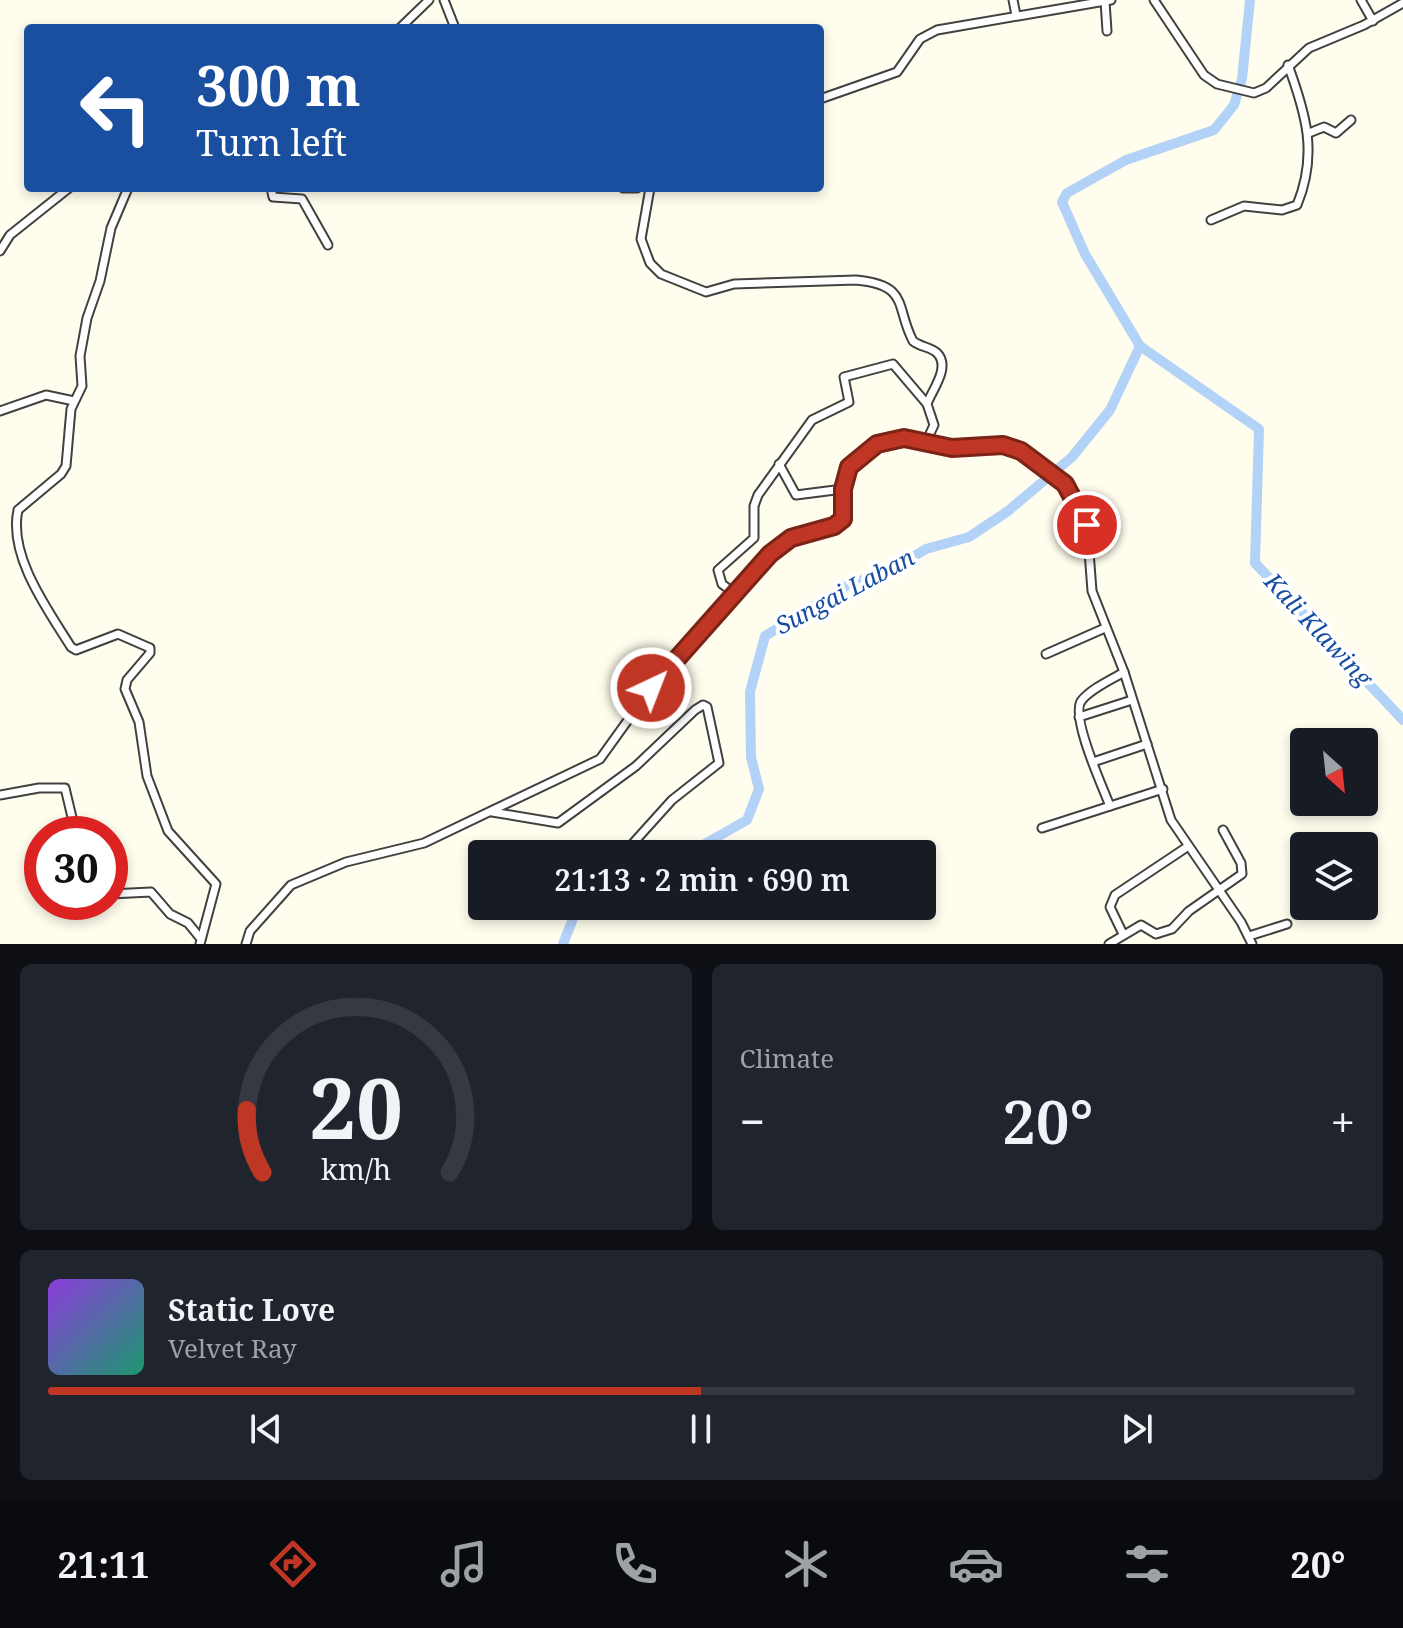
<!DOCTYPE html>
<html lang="en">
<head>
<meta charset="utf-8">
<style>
	:root { --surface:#171b24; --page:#20242c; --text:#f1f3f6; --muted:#9ea1a6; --line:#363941; --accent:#bf3624 }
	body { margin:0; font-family:"Noto Serif",serif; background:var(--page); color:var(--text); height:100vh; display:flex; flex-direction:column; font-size:30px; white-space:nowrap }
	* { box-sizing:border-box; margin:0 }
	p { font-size:26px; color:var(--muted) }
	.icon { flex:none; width:44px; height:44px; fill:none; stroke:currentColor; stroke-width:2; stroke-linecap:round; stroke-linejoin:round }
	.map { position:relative; height:944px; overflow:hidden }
	.side { display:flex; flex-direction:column; gap:20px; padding:20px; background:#0d0f14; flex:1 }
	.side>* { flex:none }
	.guide { position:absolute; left:24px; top:24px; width:800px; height:168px; border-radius:8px; box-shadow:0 4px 12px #0003; background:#1a4fa0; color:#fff; overflow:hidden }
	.needle { width:52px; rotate:153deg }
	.tools { position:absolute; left:1290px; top:728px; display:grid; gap:16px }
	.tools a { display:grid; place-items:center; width:88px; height:88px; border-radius:8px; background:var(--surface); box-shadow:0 4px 12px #0003; font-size:40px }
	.speed { position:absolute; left:24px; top:816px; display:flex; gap:16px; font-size:40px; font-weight:700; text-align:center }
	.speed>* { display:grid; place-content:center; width:104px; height:104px; border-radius:50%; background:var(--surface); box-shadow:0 4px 12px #0003; line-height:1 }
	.speed .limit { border:12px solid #d22; background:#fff; color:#111 }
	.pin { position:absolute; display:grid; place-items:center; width:68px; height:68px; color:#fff; margin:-34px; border:4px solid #fff; border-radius:50%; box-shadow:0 2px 8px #0007 }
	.me { position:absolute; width:88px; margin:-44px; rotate:43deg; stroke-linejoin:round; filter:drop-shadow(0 0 6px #0008) }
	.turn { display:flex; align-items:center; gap:28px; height:168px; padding:0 40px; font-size:36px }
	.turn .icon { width:104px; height:104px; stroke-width:2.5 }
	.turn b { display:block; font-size:56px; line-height:68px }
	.big { font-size:60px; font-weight:600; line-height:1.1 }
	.side .tile { flex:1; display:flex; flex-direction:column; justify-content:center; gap:12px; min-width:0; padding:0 28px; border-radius:12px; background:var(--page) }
	.side .dial { align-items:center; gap:0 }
	.dial svg { height:208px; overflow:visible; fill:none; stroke:var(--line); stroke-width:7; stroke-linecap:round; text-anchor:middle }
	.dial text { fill:var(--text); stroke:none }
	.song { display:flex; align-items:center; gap:24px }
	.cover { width:96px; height:96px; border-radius:12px; background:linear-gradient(135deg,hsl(270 70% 55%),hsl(160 70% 35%)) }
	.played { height:8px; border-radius:4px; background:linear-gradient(90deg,var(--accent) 50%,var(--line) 50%) }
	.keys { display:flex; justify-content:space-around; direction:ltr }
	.heat { display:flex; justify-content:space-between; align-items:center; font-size:44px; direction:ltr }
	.side .tiles { flex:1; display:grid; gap:20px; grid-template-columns:1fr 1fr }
	.tile:last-child { grid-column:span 2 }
	.trip { position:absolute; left:468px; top:840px; width:468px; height:80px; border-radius:8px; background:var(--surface); box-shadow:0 4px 12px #0003; font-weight:600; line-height:80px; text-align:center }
	.tab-bar { display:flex; height:128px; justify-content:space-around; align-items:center; background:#090b0e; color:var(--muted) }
	.tab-bar .icon { width:56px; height:56px }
	.tab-bar .selected { color:var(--accent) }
	.tab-bar b { font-size:36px; color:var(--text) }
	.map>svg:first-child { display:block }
</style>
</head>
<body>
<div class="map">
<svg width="1403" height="944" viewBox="0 0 1403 944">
	<rect width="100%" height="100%" fill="#fffeee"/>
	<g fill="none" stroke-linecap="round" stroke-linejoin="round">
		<g stroke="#b3d2f7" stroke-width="10">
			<path d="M1250 0 1242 79 1234 105 1214 130 1126 160 1067 193 1062 202 1085 254 1140 346 1259 429 1255 563 1403 720"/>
			<path d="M687 854 747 820 759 789 751 757 750 692 765 636 848 585 889 571 926 549 969 537 1008 511 1072 457 1110 410 1140 346"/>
			<path d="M563 944 578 906"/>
		</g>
		<g stroke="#414141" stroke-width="11">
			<g id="minor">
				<path d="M444 0 455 28"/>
				<path d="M1013 0 1016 15"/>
				<path d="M1154 0 1204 75 1217 84 1254 93 1266 88 1309 48 1364 25 1403 3"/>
				<path d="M1361 0 1373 21"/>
				<path d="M1105 1 1107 31"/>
				<path d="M400 28 429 0"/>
				<path d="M820 99 897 72 920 39 937 30 1111 0"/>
				<path d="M1309 133 1324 127 1336 133 1351 120"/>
				<path d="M128 188 111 228 100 281 87 318 80 356 82 386 71 409 66 466 61 474 18 510C8 556 48 610 71 647L76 650 118 634 150 648V653L127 680 125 689 139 722 147 776 168 831 216 884 200 944"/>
				<path d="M271 188 273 197 302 199 328 245"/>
				<path d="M623 188H637"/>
				<path d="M650 188 641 239 650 263 661 274 706 292 734 284 856 280C910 285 895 307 913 341 920 347 931 347 937 353 951 367 932 390 927 404L934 425 927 440"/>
				<path d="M1211 220 1244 206 1282 210 1297 205C1318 154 1306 114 1288 65"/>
				<path d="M0 251 10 235 69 188"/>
				<path d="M0 411 46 395 74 401"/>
				<path d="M779 464 796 495 843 489"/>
				<path d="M734 593 722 584 718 570 754 538V506L758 495 812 420 849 402 844 377 893 364 927 404"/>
				<path d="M1046 654 1105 628"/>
				<path d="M1079 717 1132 700"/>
				<path d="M1093 762 1147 744"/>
				<path d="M0 795 39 788H65L76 834"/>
				<path d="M1110 806C1103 788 1069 714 1082 700 1092 688 1111 680 1124 672"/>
				<path d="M492 812 558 823 636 766 695 710 703 705 707 707 719 763 672 800 626 851"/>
				<path d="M1042 828 1163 789"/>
				<path d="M110 894 151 892 170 914 188 923 201 939"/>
				<path d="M1123 934 1110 907 1115 895 1187 847"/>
				<path d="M1249 936 1287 924"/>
				<path d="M246 944 250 931 291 885 346 862 424 843 600 759 651 688 770 554 791 538 834 526 843 519V489L849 467 867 450 892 440H927L952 448 1003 445 1037 460 1065 484 1087 525 1092 591 1124 672 1171 820 1241 922 1252 944"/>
				<path d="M1109 944 1141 925 1156 934 1172 929 1189 911 1242 874 1241 863 1223 830"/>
			</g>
		</g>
		<use href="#minor" stroke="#fff" stroke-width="7"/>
	</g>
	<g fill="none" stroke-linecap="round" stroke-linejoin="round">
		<g stroke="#7c2317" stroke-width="20">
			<path id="route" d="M651 688 770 554 791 538 834 526 843 519V489L849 467 877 444 904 438 952 448 1003 445 1021 451 1065 484 1087 525"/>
		</g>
		<use href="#route" stroke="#bf3624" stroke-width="14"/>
	</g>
	<g text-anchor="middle" stroke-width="8" stroke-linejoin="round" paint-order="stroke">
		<g font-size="24" font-style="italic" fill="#164da1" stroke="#fff">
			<text transform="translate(845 592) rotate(-28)" y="8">Sungai Laban</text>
			<text transform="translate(1318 630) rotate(47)" y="8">Kali Klawing</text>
		</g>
	</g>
</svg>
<div class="tools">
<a><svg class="needle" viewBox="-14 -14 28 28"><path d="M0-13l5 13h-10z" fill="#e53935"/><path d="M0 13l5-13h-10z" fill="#9ea1a6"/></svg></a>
<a><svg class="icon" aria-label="layers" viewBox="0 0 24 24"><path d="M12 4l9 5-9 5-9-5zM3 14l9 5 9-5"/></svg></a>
</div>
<div class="speed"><div class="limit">30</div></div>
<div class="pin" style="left:1087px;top:525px;background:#d93025"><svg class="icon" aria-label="arrive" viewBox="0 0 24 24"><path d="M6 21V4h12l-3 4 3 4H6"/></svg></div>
<svg class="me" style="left:651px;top:688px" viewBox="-20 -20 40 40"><circle r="17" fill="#bf3624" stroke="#fff" stroke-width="3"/><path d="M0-11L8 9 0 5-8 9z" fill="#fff"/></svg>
<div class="trip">21:13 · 2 min · 690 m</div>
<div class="guide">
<div class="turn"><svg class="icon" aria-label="left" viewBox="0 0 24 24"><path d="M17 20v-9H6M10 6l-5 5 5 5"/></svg><div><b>300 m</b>Turn left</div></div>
</div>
</div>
<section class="side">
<div class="tiles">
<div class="tile dial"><svg viewBox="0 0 100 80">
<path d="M14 69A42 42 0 1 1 86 69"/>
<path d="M14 69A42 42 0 0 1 8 45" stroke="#bf3624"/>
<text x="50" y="56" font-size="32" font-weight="700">20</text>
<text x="50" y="72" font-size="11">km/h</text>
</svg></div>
<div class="tile"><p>Climate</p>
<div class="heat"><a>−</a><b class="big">20°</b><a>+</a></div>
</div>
<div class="tile">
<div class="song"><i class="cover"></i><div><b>Static Love</b><p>Velvet Ray</p></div></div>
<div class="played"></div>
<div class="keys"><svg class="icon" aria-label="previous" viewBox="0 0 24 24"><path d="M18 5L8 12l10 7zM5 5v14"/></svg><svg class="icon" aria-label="pause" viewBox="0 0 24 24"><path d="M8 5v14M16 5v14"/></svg><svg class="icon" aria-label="next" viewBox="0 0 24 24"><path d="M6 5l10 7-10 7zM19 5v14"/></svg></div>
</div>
</div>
</section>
<nav class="tab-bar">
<b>21:11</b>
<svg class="icon selected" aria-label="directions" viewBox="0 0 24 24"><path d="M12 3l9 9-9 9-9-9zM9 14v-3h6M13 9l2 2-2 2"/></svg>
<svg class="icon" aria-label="music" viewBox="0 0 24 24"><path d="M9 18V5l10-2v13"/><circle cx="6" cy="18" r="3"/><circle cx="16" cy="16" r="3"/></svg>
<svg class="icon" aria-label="phone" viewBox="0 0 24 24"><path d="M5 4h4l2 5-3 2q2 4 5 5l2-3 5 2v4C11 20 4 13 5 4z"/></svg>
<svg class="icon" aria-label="climate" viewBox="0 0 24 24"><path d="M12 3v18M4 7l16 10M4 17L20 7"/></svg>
<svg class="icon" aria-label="car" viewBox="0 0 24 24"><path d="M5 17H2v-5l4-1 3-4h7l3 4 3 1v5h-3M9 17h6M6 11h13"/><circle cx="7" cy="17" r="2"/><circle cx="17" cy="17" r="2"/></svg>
<svg class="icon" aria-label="filters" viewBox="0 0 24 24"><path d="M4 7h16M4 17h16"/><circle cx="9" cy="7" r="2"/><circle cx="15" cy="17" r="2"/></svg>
<b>20°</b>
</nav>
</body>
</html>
